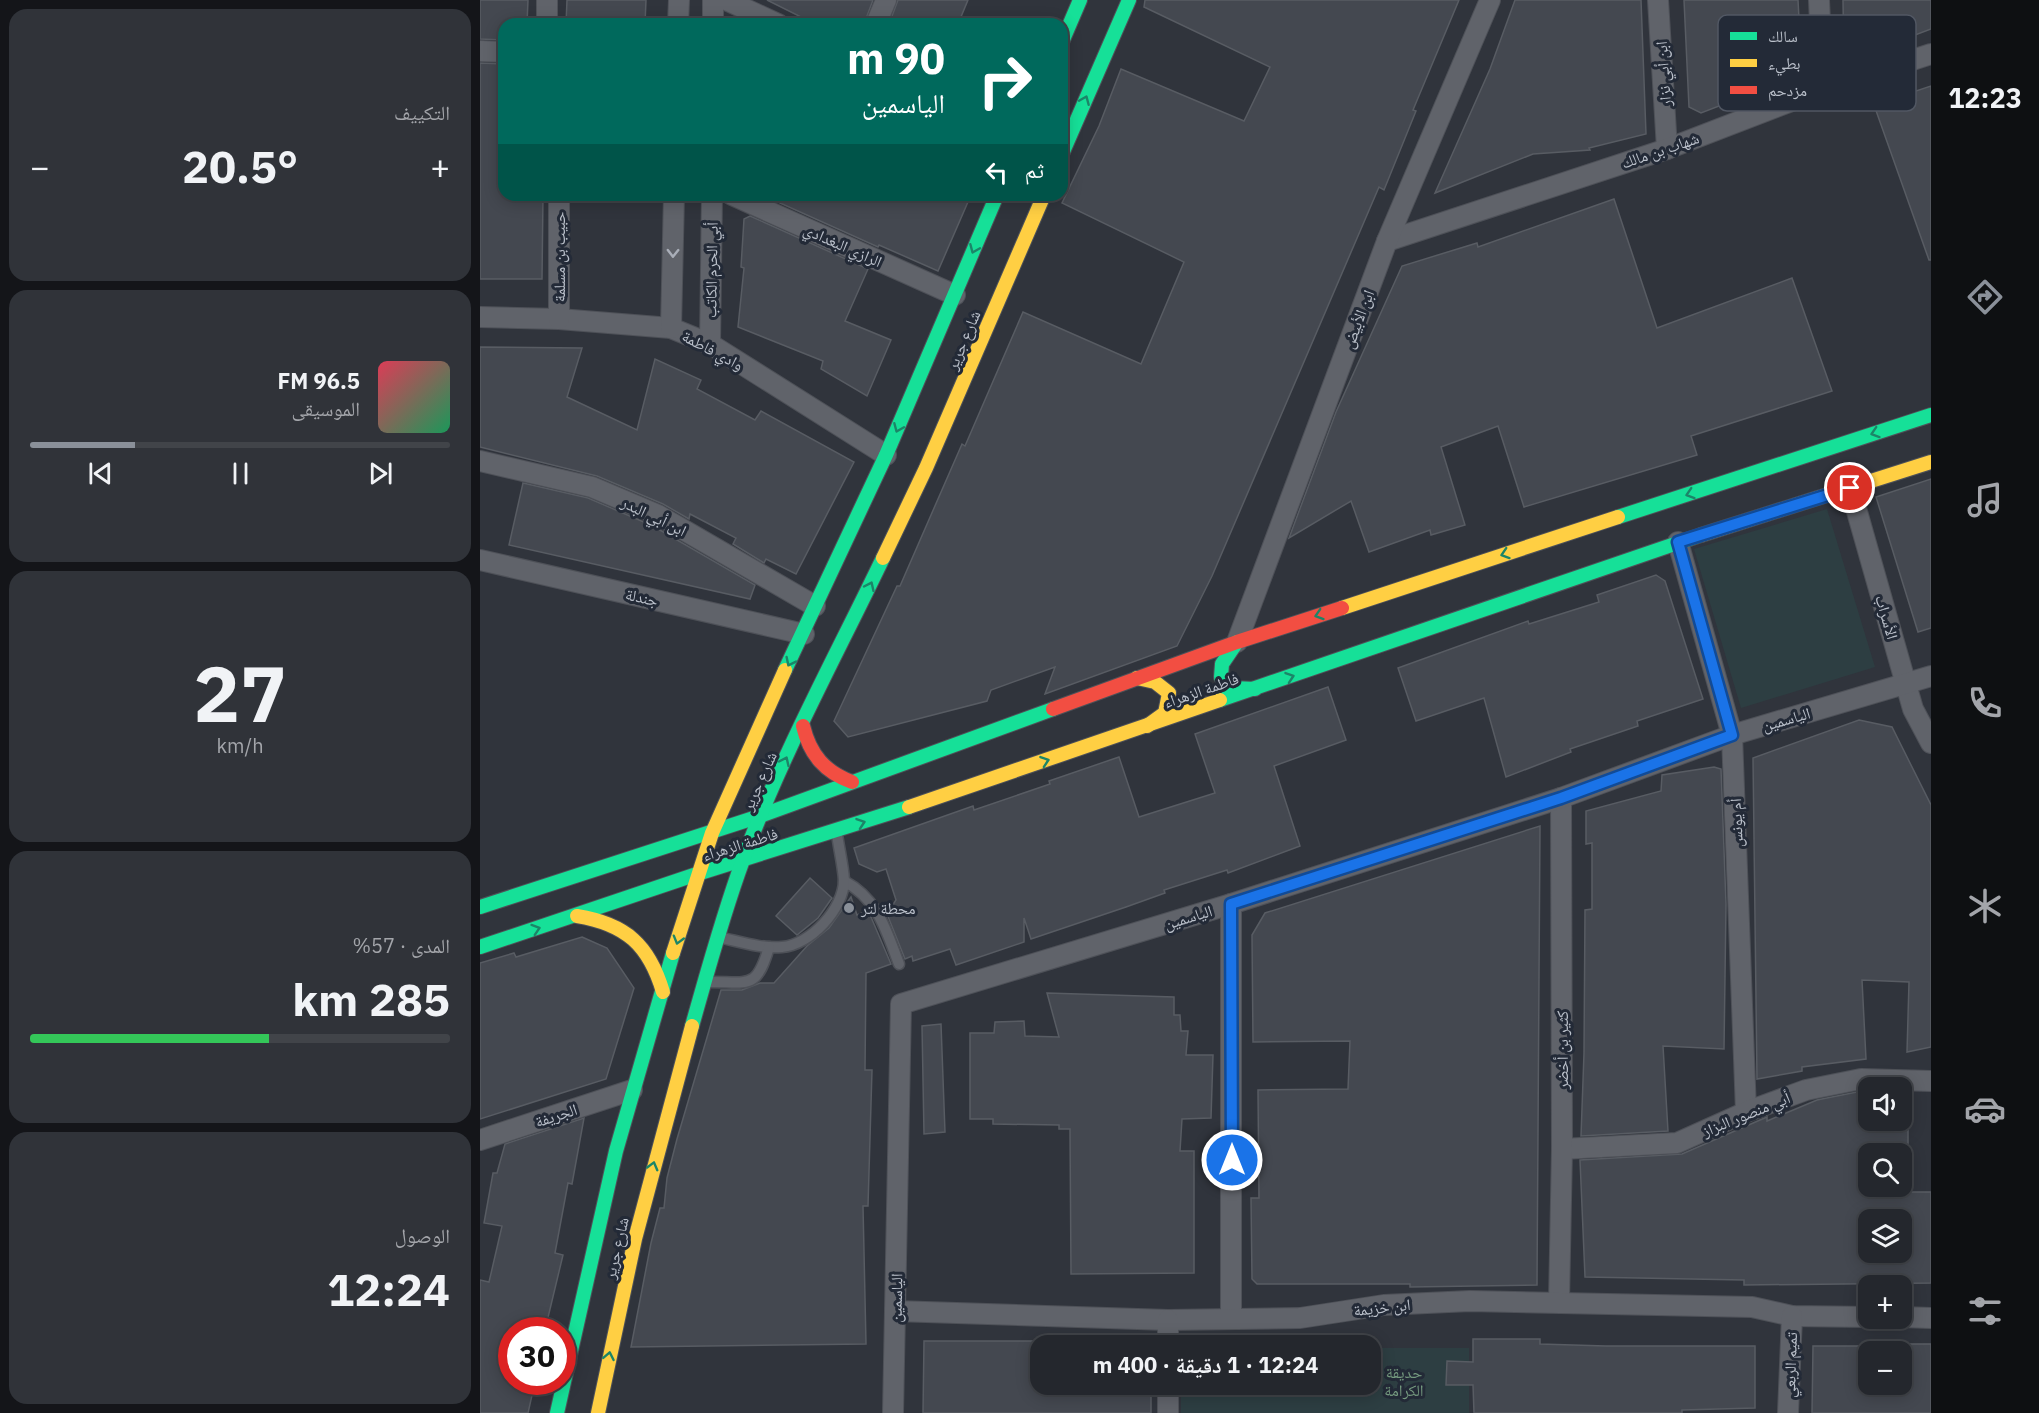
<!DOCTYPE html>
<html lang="ar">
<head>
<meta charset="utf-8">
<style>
	:root { --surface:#24272d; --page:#303339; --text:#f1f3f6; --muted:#a3a5aa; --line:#414449; --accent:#8a9099 }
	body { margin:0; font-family:"IBM Plex Sans","Noto Naskh Arabic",sans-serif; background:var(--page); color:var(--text); direction:rtl; height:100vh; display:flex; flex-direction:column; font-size:22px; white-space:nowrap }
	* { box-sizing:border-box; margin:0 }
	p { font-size:20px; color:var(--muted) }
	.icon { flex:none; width:33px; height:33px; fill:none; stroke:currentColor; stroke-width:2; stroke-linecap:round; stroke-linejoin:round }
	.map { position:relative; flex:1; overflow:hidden; direction:ltr }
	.panel { display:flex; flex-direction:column; gap:9px; padding:9px; background:#141519; width:480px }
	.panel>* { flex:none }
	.top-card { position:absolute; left:18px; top:18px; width:570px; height:183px; border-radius:18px; box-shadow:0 3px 15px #0003,0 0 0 2px var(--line); direction:rtl; background:#00695c; color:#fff; overflow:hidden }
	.tools { position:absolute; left:1378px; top:1077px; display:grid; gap:12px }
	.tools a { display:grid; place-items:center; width:54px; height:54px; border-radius:12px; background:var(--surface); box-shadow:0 3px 15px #0003,0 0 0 2px var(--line); font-size:30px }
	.speed { position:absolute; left:18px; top:1317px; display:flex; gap:12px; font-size:30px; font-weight:700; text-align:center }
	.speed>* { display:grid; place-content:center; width:78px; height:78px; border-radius:50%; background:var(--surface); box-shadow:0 3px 15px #0003,0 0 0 2px var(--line); line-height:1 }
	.speed .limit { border:9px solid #d22; background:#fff; color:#111 }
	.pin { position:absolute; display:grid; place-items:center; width:51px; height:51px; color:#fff; margin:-26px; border:3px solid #fff; border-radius:50%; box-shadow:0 2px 6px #0007 }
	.me { position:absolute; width:66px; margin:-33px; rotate:0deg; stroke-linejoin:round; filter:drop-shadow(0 0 4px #0008) }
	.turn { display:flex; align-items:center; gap:21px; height:126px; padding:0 24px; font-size:27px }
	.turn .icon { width:78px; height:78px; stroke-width:2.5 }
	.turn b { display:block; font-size:42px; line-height:51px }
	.then { display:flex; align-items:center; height:57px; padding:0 24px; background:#0003; gap:12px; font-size:22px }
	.big { font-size:45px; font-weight:700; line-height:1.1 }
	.panel .tile { flex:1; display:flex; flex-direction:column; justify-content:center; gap:9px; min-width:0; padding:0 21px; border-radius:18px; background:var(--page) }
	.panel .dial { align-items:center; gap:0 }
	.dial b { font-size:78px; line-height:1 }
	.song { display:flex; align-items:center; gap:18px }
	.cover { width:72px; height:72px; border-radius:9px; background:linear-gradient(135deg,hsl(350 70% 55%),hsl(150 70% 35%)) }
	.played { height:6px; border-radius:3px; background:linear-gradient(90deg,var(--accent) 25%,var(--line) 25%) }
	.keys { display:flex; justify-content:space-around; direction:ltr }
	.heat { display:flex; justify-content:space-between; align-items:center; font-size:33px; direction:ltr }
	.charge { height:9px; border-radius:4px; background:linear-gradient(90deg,#34c759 57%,var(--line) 0) }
	.trip { position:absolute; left:550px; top:1335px; width:351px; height:60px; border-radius:18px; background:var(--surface); box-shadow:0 3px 15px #0003,0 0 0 2px var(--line); font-weight:700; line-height:60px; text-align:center; direction:rtl }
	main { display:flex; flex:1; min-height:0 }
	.tab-bar { display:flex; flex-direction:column; width:108px; justify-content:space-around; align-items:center; background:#0e1012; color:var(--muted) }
	.tab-bar .icon { width:42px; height:42px }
	.tab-bar .on { color:var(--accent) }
	.tab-bar b { font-size:27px; color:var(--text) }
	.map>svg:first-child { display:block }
</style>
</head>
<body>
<main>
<nav class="tab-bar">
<b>12:23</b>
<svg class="icon on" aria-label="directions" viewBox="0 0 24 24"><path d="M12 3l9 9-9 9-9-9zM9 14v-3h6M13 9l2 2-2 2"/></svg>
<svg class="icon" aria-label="music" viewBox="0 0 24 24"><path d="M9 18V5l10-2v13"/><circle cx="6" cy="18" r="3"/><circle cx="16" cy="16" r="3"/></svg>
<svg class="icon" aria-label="phone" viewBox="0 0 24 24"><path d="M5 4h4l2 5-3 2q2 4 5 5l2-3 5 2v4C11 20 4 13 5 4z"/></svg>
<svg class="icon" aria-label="climate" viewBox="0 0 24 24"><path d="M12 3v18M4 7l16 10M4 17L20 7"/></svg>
<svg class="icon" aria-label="car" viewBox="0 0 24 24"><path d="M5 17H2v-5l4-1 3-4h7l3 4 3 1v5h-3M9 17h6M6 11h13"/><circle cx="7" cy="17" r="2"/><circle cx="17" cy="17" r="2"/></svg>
<svg class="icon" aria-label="filters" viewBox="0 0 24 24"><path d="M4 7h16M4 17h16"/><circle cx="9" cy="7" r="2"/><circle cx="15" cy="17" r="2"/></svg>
</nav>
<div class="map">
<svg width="1451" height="1413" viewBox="0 0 1451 1413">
	<rect width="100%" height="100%" fill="#30343c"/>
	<g fill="#2d3e42">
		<path d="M1347 509 1395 667 1261 708 1214 549Z"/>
		<path d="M891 1348H989V1413H701V1385L891 1384Z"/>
	</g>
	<g fill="#444850" stroke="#585c63" stroke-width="1.5" fill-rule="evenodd">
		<path d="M0 0H48L47 24H24V40L0 39Z"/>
		<path d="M87 0H166L165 24H86Z"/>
		<path d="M287 0H393L384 24H335Z"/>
		<path d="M418 0H488L478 24H409Z"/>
		<path d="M665 0H979L933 110 936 111 904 190 899 187 732 576 697 646 565 694 575 667 511 690 507 701 368 737 354 721 417 586H420L482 444 485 446 543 312 661 364 704 262 582 203 619 126 641 69 764 121 790 67 664 7Z"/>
		<path d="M1035 0H1161L1166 134 1109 148 1110 150 1053 154 955 193 1010 69Z"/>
		<path d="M1204 0H1318L1322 76 1265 94V96L1221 113 1209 107Z"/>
		<path d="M1363 0H1451V29L1364 62Z"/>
		<path d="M0 63 24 64V195H63L62 279H0Z"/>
		<path d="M1451 86V260H1449L1394 105Z"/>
		<path d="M318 195H491L458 271 399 245 398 247 300 203Z"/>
		<path d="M1134 199 1177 328 1312 278 1352 391 1211 436 1217 455 1044 507 1018 426 961 447 985 525 951 535 950 530 889 552 871 501 809 538 856 412 922 266 997 243 998 247Z"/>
		<path d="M270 216 388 269 365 321 411 340 387 396 341 369 343 361 258 327 264 268 261 267 264 219Z"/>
		<path d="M0 347 102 348 87 397 157 430 175 359 221 380 217 389 275 420 281 411 374 462 316 574 286 559 284 563 253 544 256 538 210 514 209 519 183 504 117 476 0 447Z"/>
		<path d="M1451 479V628L1438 632 1396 497Z"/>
		<path d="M43 483 108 498 173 526 275 585 270 599 29 545Z"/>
		<path d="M1176 575 1185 581 1223 699 1157 721 1158 726 1090 749 1091 752 1026 777 1004 698 936 721 918 668 1048 621 1049 624 1119 602 1117 595Z"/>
		<path d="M848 687 866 740 794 766 820 846 748 873 747 870 684 890 685 893 646 907 551 939 544 918V942L476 965 470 949 433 961 432 956 425 959 407 914 416 900 406 869 397 872 379 864 374 848 493 806 494 810 570 784 569 781 639 757 659 817 735 793 715 734Z"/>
		<path d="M1379 720 1412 727 1451 805V1047L1427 1052 1429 982 1382 980 1386 1059 1322 1067V1071L1277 1079 1273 758Z"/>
		<path d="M1234 767 1241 769 1246 904 1244 1049 1183 1046 1188 1131 1101 1136 1104 1053 1105 910 1112 909V843L1106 844V811L1181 791 1182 775Z"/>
		<path d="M1060 826 1057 1285 930 1287V1284H777L772 1279 771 1198H779L778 1090 868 1089 870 1041 773 1042 772 935 785 913Z"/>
		<path d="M330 878 352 898 338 918 317 935 296 916Z"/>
		<path d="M371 897 377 915 387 911 391 917 411 964 386 973 385 1070H392L388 1206H383L386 1344 151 1347 171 1243 180 1208H184L187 1178 197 1139 241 990H262L280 983H294L327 946 349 928Z"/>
		<path d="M102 937 127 948 154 988 126 1079 0 1119V963L34 953 36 957Z"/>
		<path d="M567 993 694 997V1015H700L701 1031H708L706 1055H733L731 1118 702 1119 700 1151H714V1273L591 1274 590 1129H579V1125L513 1124V1119H490V1033H514L515 1022 544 1021 545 1036 579 1037Z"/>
		<path d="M461 1024 465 1132 444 1134 442 1026Z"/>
		<path d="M1382 1091H1389V1120H1428V1154H1389V1186H1429V1192H1451V1283L1264 1285V1280L1105 1277 1100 1160 1202 1154 1287 1117V1121L1337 1100ZM1389 1220H1422V1252H1389Z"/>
		<path d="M104 1118 92 1184 88 1183 75 1253 83 1255 65 1330H32V1382H55L48 1413H0V1280L9 1282 22 1226 4 1223 13 1173H17L25 1144Z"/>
		<path d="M993 1339H1060V1344L1126 1346H1275V1408L1202 1410V1413H994L993 1385H966L967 1361 993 1362Z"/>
		<path d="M444 1341H561V1384H671V1413H443Z"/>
		<path d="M1422 1344H1451V1413H1332L1333 1346H1389V1384H1422Z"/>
	</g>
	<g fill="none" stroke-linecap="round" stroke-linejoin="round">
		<g stroke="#4e5158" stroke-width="13">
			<g id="lane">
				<path d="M364 881C398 899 406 930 419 964"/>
				<path d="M238 937C258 941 281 949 302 947 330 945 364 909 364 880 363 865 359 849 357 834"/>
				<path d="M226 982C268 981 276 992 289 947"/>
			</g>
		</g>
		<g stroke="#4e5158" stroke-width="22">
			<g id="street">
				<path d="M67 0V24"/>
				<path d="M246 0 298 24"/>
				<path d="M1178 0 1187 149"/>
				<path d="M1339 0 1343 89"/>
				<path d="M198 24 199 0"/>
				<path d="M233 24V0"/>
				<path d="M396 24 406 0"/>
				<path d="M0 51 24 52"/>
				<path d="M252 195 475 295"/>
				<path d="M907 241 1187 149 1343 89 1451 54"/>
				<path d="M0 317 79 319 191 328 230 344 406 455"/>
				<path d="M79 319V195"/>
				<path d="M191 328 194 195"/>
				<path d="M230 344 232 195"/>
				<path d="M0 461 112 487 178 515 335 606"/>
				<path d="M1370 487 1433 709 1451 743"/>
				<path d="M1198 542 1252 735 1266 1112"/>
				<path d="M0 560 324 634"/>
				<path d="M757 642 907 241 1010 0"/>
				<path d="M751 904V1318"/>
				<path d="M0 1140 152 1090"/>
				<path d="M1082 1149 1197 1143 1266 1112 1326 1090 1381 1079 1451 1081"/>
				<path d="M1079 1302 1082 1149 1081 798"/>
				<path d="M415 1311 688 1320 820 1318 904 1305 990 1301 1272 1307 1312 1316 1389 1317"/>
				<path d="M1422 1317 1451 1318"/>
				<path d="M688 1346V1320"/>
				<path d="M413 1413 421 1004 751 904 1081 798 1252 735 1451 676"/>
				<path d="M688 1413V1384"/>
				<path d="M1308 1413 1312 1316"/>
			</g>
		</g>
		<g stroke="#4e5158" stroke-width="16">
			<g id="fast">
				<path d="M582 42 600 0"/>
				<path d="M582 154 649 0"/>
				<path d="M1138 517 1451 415"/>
				<path d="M757 642 742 664 741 677 753 688 775 689"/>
				<path d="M305 670 406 455 517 195"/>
				<path d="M740 700 1221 535"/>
				<path d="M0 907 280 816 573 709"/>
				<path d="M0 947 217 874 429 807"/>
				<path d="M212 1026C228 970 243 914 263 860 301 756 355 658 403 558"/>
				<path d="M77 1413 136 1151 193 953"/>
			</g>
		</g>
		<g stroke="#4e5158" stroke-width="16">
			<g id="slow">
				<path d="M1221 535 1451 462"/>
				<path d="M403 558 446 468 564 195"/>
				<path d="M862 608 1138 517"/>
				<path d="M657 678 675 682 689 693 685 713 667 726"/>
				<path d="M429 807 740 700"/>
				<path d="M97 916C146 924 169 945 183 992"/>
				<path d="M193 953 232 833 305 670"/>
				<path d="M118 1413 155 1239 212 1026"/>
			</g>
		</g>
		<g stroke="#4e5158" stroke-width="16">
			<g id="jam">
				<path d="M573 709 757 642 862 608"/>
				<path d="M323 726C330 755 345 772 372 782"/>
			</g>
		</g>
		<use href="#lane" stroke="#60636a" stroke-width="10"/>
		<use href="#street" stroke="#60636a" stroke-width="20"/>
		<use href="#fast" stroke="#16e098" stroke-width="14"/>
		<use href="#slow" stroke="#ffcf43" stroke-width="14"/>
		<use href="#jam" stroke="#f24e42" stroke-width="14"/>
	</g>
	<defs><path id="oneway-chevron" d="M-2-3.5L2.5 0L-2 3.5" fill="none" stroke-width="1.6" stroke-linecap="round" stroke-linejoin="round" transform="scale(1.5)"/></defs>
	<g stroke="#1c8568">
		<use href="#oneway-chevron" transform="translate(605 100) rotate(-67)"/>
		<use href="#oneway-chevron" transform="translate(494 249) rotate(113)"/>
		<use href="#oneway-chevron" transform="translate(418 428) rotate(113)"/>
		<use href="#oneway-chevron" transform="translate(1395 433) rotate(162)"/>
		<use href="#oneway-chevron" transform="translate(1210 494) rotate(162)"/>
		<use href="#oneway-chevron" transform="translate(1025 554) rotate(162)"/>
		<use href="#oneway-chevron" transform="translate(390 586) rotate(-65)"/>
		<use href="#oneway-chevron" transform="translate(839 615) rotate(162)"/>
		<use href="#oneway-chevron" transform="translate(310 662) rotate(116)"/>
		<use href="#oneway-chevron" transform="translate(810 677) rotate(-19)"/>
		<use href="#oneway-chevron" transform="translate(305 761) rotate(-65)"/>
		<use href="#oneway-chevron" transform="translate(565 761) rotate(-19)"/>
		<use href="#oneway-chevron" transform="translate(381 823) rotate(-19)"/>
		<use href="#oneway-chevron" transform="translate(56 929) rotate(-18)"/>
		<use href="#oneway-chevron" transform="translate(198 940) rotate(106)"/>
		<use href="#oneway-chevron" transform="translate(173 1166) rotate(-75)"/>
		<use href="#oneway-chevron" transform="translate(129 1356) rotate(-79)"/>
	</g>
	<use stroke="#a9aeb8" href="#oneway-chevron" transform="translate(193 253) rotate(91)"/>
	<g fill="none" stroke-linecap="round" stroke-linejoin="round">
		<g stroke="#114b97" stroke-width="15">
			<path id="route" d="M752 1160 751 904 1081 798 1252 735 1198 542 1370 488"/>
		</g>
		<use href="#route" stroke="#1a73e8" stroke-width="10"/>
	</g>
	<circle fill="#8a9099" stroke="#232a37" stroke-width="2" cx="369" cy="908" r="6"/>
	<g text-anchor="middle" stroke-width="6" stroke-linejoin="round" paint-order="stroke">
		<g font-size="16" fill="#bbc1cb" stroke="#232a37">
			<text transform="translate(1183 74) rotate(-94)" y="6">ابن أبي نزار</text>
			<text transform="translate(1180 150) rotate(-19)" y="6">شهاب بن مالك</text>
			<text transform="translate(363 245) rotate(24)" y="6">الرازي البغدادي</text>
			<text transform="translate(79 257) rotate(-90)" y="6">حبيب بن مسلمة</text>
			<text transform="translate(231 270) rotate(-89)" y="6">أبي الحرم الكاتب</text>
			<text transform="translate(878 319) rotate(-69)" y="6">ابن الأبيض</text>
			<text transform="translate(483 340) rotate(-67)" y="6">شارع جرير</text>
			<text transform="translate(233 350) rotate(28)" y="6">وادي فاطمة</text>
			<text transform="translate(174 516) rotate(26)" y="6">ابن أبي البدر</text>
			<text transform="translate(162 597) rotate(13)" y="6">جندلة</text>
			<text transform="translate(1407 617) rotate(74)" y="6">الأسراب</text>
			<text transform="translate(721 690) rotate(-19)" y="6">فاطمة الزهراء</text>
			<text transform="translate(1306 719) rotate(-16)" y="6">الياسمين</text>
			<text transform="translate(279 781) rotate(-66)" y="6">شارع جرير</text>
			<text transform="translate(1256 823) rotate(-92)" y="6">أم يونس</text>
			<text transform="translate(260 844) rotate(-17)" y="6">فاطمة الزهراء</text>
			<text transform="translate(708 917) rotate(-17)" y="6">الياسمين</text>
			<text transform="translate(1082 1050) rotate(-90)" y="6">كثير بن أخضر</text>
			<text transform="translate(1266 1114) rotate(-22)" y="6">أبي منصور البزاز</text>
			<text transform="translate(76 1115) rotate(-18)" y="6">الجريفة</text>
			<text transform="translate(136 1248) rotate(-77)" y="6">شارع جرير</text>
			<text transform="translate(416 1298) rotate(-89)" y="6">الياسمين</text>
			<text transform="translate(902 1307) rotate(-6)" y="6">ابن خزيمة</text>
			<text transform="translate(1310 1365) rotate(-88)" y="6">تميم الربعي</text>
		</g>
		<g font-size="16" fill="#bbc1cb" stroke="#232a37" text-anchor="start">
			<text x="381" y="914">محطة لتر</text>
		</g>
		<g font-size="16" fill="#759a7f" stroke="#232a37">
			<text x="924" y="1378">حديقة<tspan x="924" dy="18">الكرامة</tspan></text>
		</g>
	</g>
	<rect x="1238" y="15" width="198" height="96" rx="9" fill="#232a37" stroke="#515763" stroke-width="1.5"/>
	<rect x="1250" y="32" width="27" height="8" fill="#16e098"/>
	<rect x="1250" y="59" width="27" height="8" fill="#ffcf43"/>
	<rect x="1250" y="86" width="27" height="8" fill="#f24e42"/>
	<g font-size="16" fill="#bbc1cb">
		<text x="1288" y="42">سالك</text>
		<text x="1288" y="69">بطيء</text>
		<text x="1288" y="96">مزدحم</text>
	</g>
</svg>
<div class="tools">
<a><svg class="icon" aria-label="sound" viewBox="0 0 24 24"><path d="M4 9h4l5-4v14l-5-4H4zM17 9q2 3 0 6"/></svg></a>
<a><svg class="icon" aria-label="search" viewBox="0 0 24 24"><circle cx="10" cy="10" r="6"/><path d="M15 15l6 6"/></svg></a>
<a><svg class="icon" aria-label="layers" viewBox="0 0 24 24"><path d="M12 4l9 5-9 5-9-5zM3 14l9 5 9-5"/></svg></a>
<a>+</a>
<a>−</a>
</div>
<div class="speed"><div class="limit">30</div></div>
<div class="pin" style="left:1370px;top:488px;background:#d93025"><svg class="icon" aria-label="arrive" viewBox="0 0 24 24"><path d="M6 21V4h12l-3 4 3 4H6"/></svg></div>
<svg class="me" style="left:752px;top:1160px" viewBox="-20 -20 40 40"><circle r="17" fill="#1a73e8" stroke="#fff" stroke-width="3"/><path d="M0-11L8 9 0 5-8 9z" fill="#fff"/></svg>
<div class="trip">12:24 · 1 دقيقة · 400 m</div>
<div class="top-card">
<div class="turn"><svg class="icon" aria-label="right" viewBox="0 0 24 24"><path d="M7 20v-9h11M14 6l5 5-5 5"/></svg><div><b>90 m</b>الياسمين</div></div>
<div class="then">ثم<svg class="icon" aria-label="left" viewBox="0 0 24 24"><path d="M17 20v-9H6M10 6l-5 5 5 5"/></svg></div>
</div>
</div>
<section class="panel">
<div class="tile"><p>التكييف</p>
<div class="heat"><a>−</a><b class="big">20.5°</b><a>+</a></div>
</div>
<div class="tile">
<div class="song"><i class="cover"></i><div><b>96.5 FM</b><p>الموسيقى</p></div></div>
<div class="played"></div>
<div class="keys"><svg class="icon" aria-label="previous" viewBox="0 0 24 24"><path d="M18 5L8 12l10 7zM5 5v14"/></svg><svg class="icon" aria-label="pause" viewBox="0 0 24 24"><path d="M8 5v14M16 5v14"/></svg><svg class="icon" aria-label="next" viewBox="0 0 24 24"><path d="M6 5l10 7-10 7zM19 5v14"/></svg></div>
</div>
<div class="tile dial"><b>27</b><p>km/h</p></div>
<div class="tile"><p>المدى · 57%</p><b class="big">285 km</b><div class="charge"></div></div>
<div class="tile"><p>الوصول</p><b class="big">12:24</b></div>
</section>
</main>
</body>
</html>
